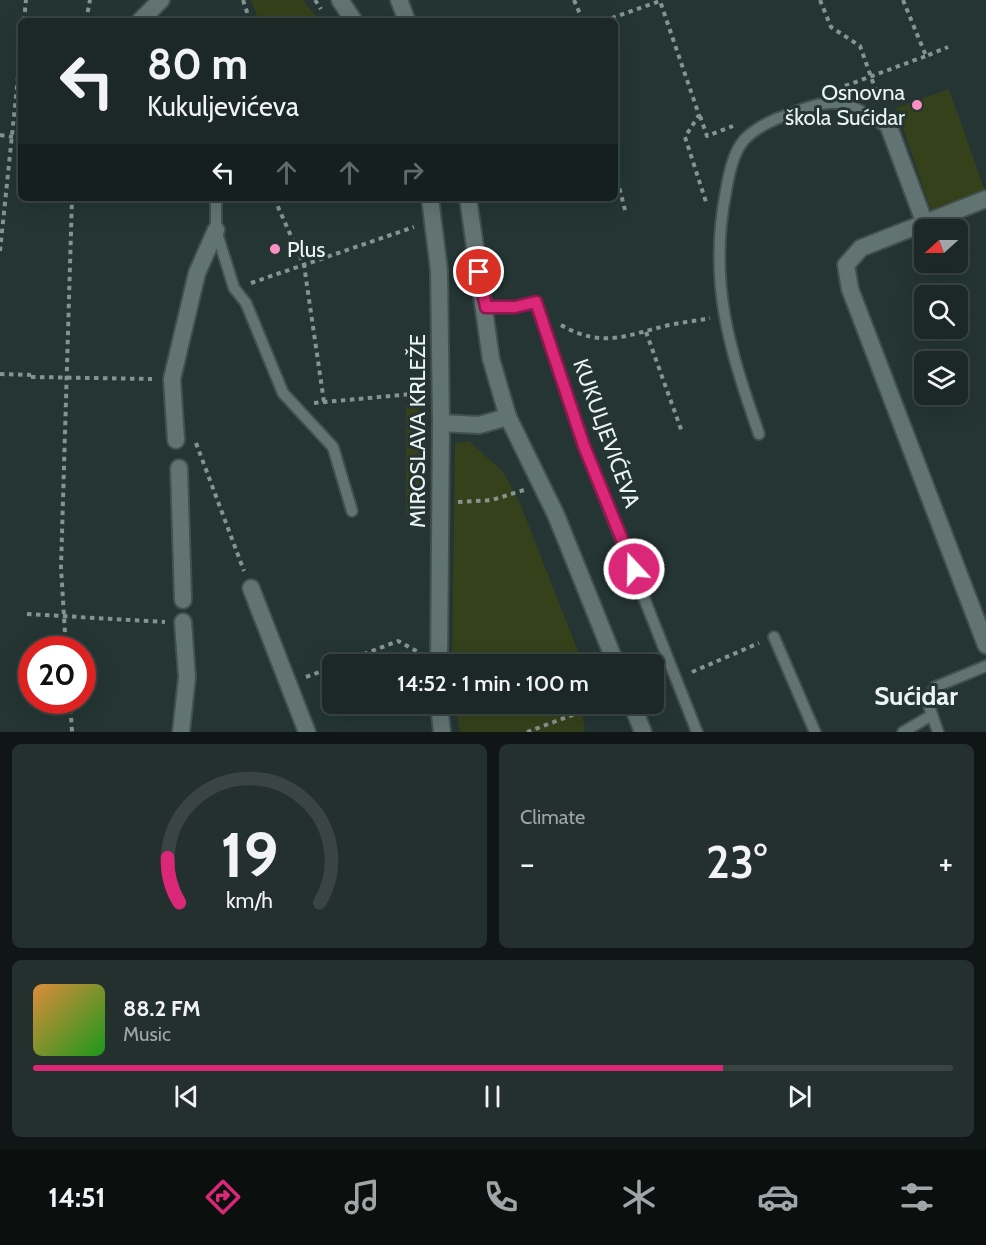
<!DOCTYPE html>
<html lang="en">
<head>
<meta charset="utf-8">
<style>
	:root { --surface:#1b2826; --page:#24302e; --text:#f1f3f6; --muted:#a0a6a7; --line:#394443; --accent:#db2777 }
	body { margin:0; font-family:Cabin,sans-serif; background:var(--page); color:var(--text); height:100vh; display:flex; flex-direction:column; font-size:22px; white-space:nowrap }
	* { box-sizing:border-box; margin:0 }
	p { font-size:20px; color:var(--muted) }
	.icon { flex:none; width:33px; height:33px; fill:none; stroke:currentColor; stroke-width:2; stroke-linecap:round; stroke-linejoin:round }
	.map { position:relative; height:732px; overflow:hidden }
	.drawer { display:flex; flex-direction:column; gap:12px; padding:12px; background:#0f1615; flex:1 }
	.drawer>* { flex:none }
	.top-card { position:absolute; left:18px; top:18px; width:600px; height:183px; border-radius:9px; box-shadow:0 6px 24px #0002,0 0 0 2px var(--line); background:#1b2826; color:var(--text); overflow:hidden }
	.needle { width:39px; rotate:249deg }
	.fabs { position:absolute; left:914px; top:219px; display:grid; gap:12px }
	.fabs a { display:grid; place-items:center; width:54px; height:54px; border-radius:9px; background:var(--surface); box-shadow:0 6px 24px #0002,0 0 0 2px var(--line); font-size:30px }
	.speed { position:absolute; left:18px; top:636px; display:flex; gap:12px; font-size:30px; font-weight:700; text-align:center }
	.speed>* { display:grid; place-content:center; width:78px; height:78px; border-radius:50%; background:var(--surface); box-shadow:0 6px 24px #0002,0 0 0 2px var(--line); line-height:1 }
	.speed .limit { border:9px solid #d22; background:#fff; color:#111 }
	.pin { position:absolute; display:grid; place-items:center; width:51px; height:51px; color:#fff; margin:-26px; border:3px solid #fff; border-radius:50%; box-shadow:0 2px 6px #0007 }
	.me { position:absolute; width:66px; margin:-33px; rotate:339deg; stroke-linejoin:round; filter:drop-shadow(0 0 4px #0008) }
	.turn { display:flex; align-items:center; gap:21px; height:126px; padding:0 30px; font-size:27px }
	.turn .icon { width:78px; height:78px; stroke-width:2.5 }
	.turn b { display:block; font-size:42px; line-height:51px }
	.lanes { display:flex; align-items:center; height:57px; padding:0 30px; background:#0003; justify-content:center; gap:30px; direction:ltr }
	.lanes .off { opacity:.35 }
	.big { font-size:45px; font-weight:600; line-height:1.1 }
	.drawer .card { flex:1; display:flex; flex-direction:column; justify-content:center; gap:9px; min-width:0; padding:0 21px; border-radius:9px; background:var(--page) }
	.drawer .dial { align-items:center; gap:0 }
	.dial svg { height:156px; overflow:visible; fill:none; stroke:var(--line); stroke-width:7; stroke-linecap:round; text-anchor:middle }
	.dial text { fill:var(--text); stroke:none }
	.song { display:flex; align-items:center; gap:18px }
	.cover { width:72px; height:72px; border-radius:9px; background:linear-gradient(135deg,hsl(30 70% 55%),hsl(120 70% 35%)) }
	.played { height:6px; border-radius:3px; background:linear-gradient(90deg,var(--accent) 75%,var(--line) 75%) }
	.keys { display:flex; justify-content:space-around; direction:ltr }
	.heat { display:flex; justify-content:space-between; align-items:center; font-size:33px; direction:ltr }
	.drawer .tiles { flex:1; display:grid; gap:12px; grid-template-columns:1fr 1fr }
	.card:last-child { grid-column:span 2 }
	.trip { position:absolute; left:322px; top:654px; width:342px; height:60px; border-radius:9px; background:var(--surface); box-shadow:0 6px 24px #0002,0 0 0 2px var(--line); font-weight:600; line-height:60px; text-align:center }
	.tab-bar { display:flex; height:96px; justify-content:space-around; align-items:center; background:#0b100f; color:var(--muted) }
	.tab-bar .icon { width:42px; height:42px }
	.tab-bar .current { color:var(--accent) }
	.tab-bar b { font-size:27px; color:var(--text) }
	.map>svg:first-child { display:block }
</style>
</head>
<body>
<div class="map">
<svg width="986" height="732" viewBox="0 0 986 732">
	<rect width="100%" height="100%" fill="#243533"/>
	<g fill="#35411b">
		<path d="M251 0H303L320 21H259Z"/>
		<path d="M949 89 985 191 931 210 896 108Z"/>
		<path d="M406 405H419L420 517H406Z"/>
		<path d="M469 441 503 472 520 503 583 664H452L455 443Z"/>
		<path d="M455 704H580L585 729 584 732H460Z"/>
	</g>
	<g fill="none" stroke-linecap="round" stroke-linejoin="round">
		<g stroke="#42504f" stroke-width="14">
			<g id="service">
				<path d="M216 198V230L234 288 246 303 283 393 333 447 352 511"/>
				<path d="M486 307H515L536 302 584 446 697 732"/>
				<path d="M759 434C729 348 708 282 726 191 729 174 733 153 744 140 755 128 772 120 787 115 838 95 846 99 890 130"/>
				<path d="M774 637 815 732"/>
				<path d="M903 732 932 715"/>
				<path d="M938 732 928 703 935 687 986 666"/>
			</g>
		</g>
		<g stroke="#42504f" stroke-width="20">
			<g id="pedestrian">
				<path d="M176 440 172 379 197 273 216 230"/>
				<path d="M179 468 183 600"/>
				<path d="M181 732 187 677 183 622"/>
			</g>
		</g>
		<g stroke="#42504f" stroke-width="20">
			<g id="minor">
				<path d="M340 0 354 21"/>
				<path d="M399 0 407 21"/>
				<path d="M140 21 161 0"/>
				<path d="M890 130 925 224"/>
				<path d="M430 198 439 270 441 423 439 664"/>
				<path d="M468 198 491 359 508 417 556 515 616 664"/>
				<path d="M986 199 861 248 846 265 850 289 986 645"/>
				<path d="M441 423 479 425 508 417"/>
				<path d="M251 588 307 732"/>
				<path d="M439 704 442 732"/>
				<path d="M632 704 643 732"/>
			</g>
		</g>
		<g stroke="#859391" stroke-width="4" stroke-dasharray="4.5 4.5" stroke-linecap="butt">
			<path d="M243 0 250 21"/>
			<path d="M315 0 321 9"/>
			<path d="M574 0 583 21"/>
			<path d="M820 0 831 27 860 46 880 102"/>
			<path d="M903 0 926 56 948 47"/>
			<path d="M24 21 26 0"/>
			<path d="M86 21 90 0"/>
			<path d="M603 21 660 1 699 115 685 137 706 202"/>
			<path d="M845 86 926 56"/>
			<path d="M700 116 707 136 733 126"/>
			<path d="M0 135 13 137"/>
			<path d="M615 171 625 210"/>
			<path d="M274 198 304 265 324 402"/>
			<path d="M0 251 21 48"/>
			<path d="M251 283 414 227"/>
			<path d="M561 325C603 349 627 335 669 325 683 322 697 321 710 318"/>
			<path d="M646 332 682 432"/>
			<path d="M0 374 31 375"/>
			<path d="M31 377 152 379"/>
			<path d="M314 403 423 393"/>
			<path d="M196 443 244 571"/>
			<path d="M458 502 492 500 524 490"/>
			<path d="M27 614 165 622"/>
			<path d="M66 650 61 567 72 198"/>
			<path d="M338 664 398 641 420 653"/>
			<path d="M692 672 759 643"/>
			<path d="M306 677 333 667"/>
			<path d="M70 700 72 732"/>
			<path d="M527 732 602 704"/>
		</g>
		<use href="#service" stroke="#627472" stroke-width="10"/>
		<use href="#pedestrian" stroke="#627472" stroke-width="16"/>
		<use href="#minor" stroke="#627472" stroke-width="16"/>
	</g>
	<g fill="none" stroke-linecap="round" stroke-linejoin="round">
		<g stroke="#8e194d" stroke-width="15">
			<path id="route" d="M479 272 486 307H515L536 302 584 446 634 569"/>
		</g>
		<use href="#route" stroke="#db2777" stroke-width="10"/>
	</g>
	<g fill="#fc8fc2" stroke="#243533" stroke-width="2">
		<circle cx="917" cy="105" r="6"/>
		<circle cx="275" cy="249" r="6"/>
	</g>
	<g text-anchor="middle" stroke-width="6" stroke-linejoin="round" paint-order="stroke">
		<g font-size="22" fill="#eaf4f3" stroke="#243533" text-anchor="end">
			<text x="905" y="100">Osnovna<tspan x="905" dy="25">škola Sućidar</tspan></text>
			<text x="287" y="257" text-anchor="start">Plus</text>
		</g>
		<g font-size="22" fill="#eaf4f3" stroke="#243533">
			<text transform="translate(417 431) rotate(-90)" y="8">MIROSLAVA KRLEŽE</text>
			<text transform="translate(607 433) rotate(70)" y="8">KUKULJEVIĆEVA</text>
		</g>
		<g font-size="26" font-weight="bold" fill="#eaf4f3" stroke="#243533">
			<text x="916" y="705">Sućidar</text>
		</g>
	</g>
</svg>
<div class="fabs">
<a><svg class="needle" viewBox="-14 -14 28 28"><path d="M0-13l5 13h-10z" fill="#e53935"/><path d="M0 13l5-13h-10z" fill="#a0a6a7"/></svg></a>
<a><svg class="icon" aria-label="search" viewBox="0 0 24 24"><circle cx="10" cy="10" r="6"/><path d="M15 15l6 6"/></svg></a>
<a><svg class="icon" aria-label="layers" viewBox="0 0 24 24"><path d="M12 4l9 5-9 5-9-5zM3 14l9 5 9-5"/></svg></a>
</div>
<div class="speed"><div class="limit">20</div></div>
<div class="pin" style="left:479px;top:272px;background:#d93025"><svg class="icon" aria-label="arrive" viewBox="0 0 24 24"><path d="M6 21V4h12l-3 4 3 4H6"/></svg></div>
<svg class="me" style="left:634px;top:569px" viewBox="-20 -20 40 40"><circle r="17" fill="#db2777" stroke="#fff" stroke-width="3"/><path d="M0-11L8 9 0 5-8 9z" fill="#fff"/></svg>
<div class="trip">14:52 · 1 min · 100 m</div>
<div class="top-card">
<div class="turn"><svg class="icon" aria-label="left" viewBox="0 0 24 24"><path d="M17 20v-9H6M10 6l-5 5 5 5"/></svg><div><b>80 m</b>Kukuljevićeva</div></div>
<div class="lanes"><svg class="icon" aria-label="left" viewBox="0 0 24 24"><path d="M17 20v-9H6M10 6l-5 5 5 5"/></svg><svg class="icon off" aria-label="ahead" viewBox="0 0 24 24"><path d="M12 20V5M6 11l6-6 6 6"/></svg><svg class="icon off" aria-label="ahead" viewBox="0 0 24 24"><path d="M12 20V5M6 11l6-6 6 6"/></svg><svg class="icon off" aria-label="right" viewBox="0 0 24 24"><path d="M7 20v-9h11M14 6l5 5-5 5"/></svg></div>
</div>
</div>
<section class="drawer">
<div class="tiles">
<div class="card dial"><svg viewBox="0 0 100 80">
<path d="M14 69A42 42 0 1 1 86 69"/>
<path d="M14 69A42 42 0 0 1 8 46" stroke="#db2777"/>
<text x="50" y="56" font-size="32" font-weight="700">19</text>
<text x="50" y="72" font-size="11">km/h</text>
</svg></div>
<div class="card"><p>Climate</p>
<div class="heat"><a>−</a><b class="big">23°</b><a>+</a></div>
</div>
<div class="card">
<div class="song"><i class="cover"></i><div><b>88.2 FM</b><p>Music</p></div></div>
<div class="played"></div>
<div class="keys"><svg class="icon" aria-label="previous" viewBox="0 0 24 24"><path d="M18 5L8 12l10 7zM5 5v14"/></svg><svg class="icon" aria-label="pause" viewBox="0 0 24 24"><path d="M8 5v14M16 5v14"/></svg><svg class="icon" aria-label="next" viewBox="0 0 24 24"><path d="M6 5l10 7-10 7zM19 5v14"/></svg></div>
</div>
</div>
</section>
<nav class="tab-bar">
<b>14:51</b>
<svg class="icon current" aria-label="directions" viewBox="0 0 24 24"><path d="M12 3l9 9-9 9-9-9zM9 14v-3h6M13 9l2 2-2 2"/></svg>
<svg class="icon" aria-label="music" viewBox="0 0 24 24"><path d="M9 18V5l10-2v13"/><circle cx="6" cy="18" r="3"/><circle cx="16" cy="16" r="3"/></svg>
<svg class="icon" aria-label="phone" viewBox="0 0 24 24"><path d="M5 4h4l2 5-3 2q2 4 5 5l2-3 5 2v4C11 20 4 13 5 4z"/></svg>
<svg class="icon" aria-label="climate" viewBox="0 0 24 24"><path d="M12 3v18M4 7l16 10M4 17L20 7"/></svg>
<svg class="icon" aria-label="car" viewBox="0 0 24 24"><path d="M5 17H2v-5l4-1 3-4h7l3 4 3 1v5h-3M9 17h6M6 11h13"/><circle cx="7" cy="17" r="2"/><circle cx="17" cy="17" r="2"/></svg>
<svg class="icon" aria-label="filters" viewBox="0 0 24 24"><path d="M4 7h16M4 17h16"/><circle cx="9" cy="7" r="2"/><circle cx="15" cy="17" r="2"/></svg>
</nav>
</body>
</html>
